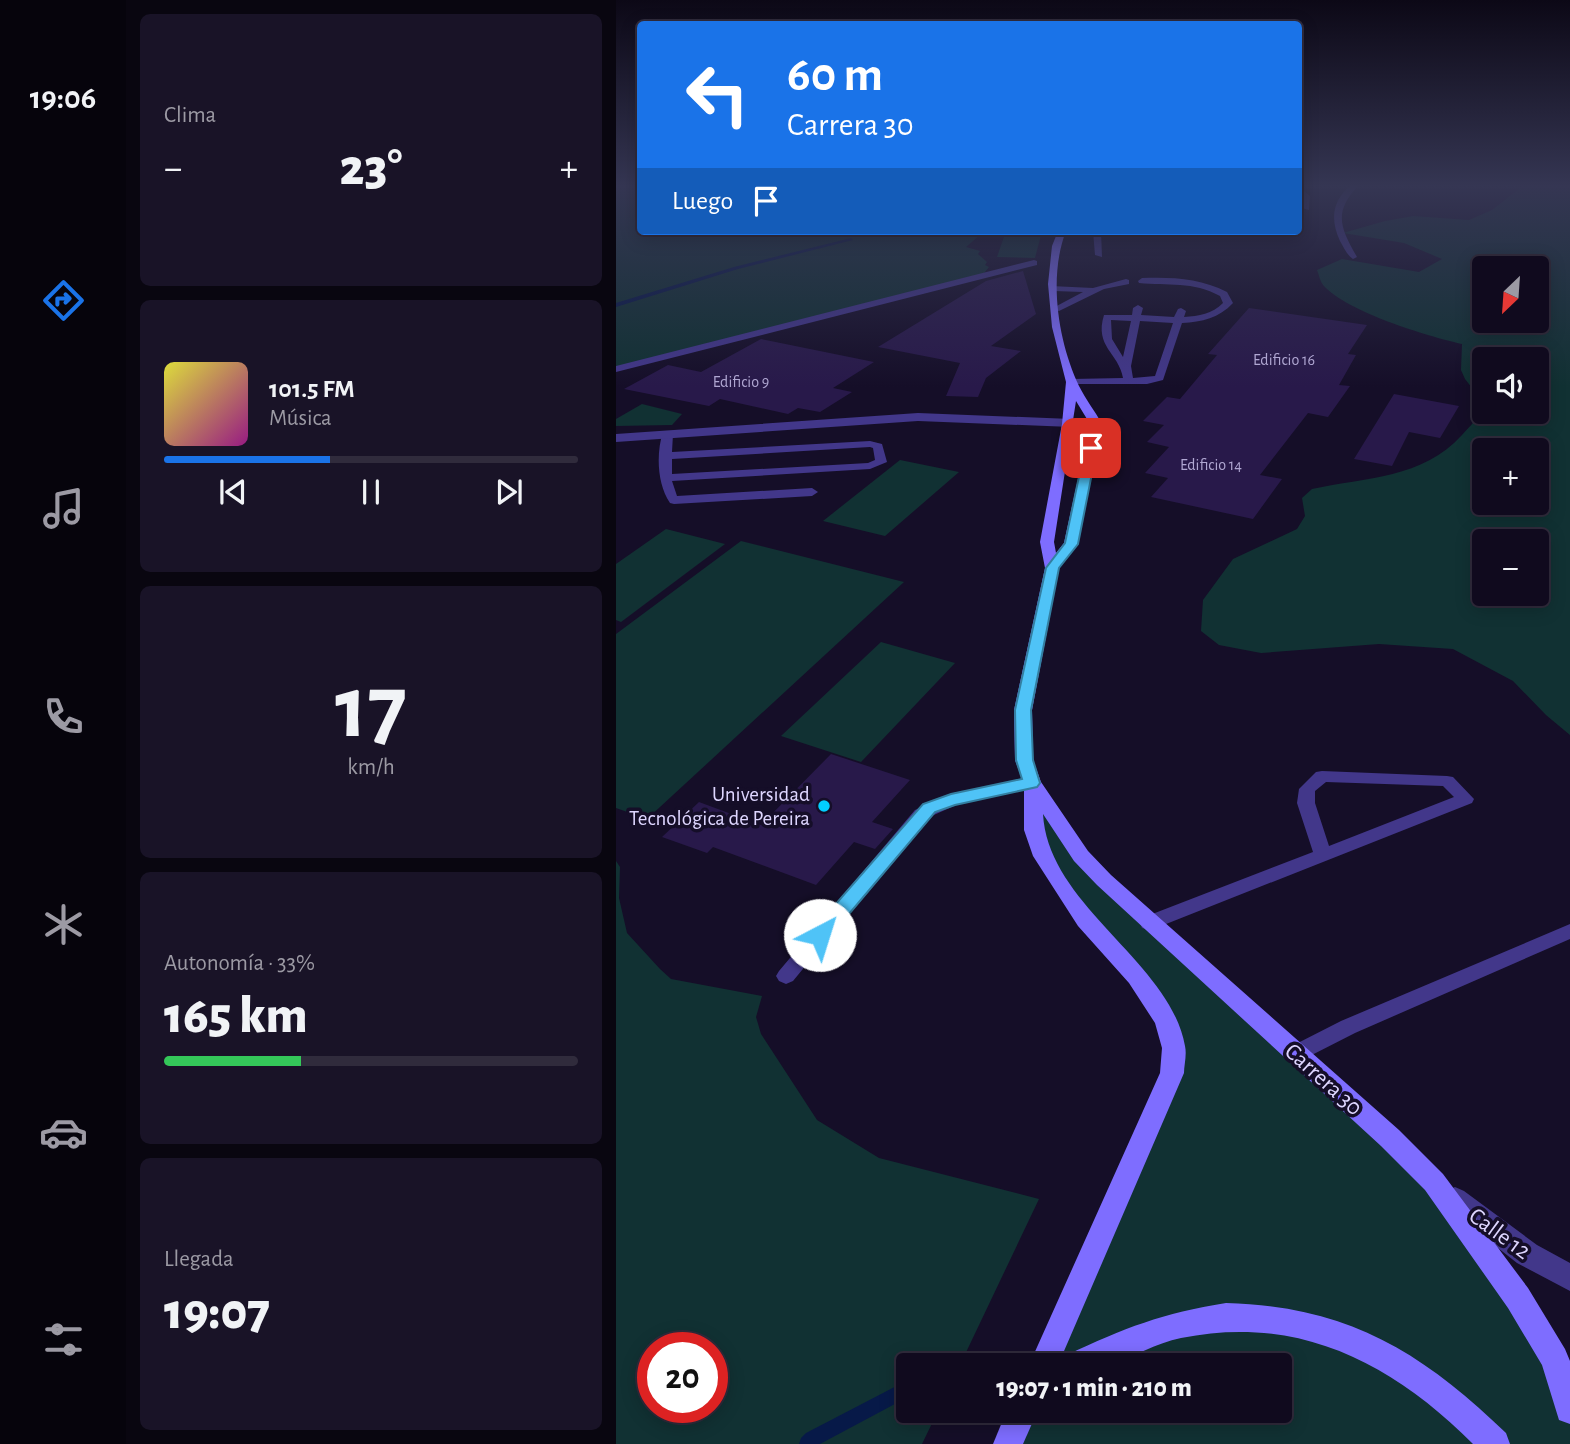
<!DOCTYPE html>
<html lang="es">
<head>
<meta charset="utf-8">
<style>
	:root { --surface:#100a1e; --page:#191327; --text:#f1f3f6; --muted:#9c9aa4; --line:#302b3c; --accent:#1a73e8 }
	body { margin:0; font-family:"Alegreya Sans",sans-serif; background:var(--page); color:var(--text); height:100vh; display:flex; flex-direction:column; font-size:26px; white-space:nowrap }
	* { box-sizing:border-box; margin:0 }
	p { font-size:23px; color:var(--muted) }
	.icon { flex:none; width:38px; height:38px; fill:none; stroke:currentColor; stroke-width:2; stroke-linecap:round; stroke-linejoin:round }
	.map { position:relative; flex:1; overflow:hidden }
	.side { display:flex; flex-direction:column; gap:14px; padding:14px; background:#090610; width:490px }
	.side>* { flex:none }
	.banner { position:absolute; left:21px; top:21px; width:665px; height:214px; border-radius:7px; box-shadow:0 4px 18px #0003,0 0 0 2px var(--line); background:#1a73e8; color:#fff; overflow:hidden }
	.needle { width:46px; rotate:205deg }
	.tools { position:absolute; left:856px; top:256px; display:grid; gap:14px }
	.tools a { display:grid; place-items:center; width:77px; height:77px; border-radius:7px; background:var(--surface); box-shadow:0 4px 18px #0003,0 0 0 2px var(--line); font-size:35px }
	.speed { position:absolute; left:21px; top:1332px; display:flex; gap:14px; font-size:35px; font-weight:700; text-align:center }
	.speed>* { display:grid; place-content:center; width:91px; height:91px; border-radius:50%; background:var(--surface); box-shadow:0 4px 18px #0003,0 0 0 2px var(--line); line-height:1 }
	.speed .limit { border:10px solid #d22; background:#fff; color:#111 }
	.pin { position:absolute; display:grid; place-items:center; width:60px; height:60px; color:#fff; margin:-30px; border-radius:14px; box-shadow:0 4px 10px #0006 }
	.me { position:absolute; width:77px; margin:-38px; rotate:40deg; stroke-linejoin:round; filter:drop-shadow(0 0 5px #0008) }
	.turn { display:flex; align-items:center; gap:24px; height:147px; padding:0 35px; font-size:32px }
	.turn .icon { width:91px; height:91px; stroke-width:2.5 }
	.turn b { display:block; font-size:49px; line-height:60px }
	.then { display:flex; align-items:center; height:66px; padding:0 35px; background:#0003; gap:14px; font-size:26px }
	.big { font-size:52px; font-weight:800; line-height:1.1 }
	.side .tile { flex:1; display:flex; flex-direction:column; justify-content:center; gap:10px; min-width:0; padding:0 24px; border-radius:10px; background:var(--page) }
	.side .dial { align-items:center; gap:0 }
	.dial b { font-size:91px; line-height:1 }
	.song { display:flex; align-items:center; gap:21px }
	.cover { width:84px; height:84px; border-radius:10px; background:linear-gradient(135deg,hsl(60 70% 55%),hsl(310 70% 35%)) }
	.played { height:7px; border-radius:4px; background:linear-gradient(90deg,var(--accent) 40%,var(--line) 40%) }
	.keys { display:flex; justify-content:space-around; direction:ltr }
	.heat { display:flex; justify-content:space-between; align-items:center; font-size:38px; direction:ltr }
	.charge { height:10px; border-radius:5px; background:linear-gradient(90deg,#34c759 33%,var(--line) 0) }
	.trip { position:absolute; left:280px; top:1353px; width:396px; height:70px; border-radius:7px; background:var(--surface); box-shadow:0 4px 18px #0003,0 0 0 2px var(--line); font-weight:800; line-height:70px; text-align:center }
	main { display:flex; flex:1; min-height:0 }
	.tabs { display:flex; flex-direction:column; width:126px; justify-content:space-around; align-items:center; background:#06040c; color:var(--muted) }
	.tabs .icon { width:49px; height:49px }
	.tabs .active { color:var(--accent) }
	.tabs b { font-size:32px; color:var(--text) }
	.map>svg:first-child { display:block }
</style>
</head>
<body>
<main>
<nav class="tabs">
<b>19:06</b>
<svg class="icon active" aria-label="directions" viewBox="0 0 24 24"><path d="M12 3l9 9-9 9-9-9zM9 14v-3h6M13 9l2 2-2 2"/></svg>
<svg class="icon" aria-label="music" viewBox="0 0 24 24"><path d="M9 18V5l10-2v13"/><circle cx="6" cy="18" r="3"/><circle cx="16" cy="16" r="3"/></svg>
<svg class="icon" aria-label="phone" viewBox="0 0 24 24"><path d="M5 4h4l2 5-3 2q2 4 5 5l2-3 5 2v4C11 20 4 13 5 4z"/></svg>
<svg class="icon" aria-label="climate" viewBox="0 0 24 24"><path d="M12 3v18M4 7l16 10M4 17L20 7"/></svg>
<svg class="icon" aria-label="car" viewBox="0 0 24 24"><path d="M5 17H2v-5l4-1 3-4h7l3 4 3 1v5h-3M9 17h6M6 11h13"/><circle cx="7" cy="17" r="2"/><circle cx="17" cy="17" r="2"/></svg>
<svg class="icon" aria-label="filters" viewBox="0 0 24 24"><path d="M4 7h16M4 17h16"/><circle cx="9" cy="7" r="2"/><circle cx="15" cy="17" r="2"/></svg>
</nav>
<section class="side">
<div class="tile"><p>Clima</p>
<div class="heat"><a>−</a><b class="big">23°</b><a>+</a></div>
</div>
<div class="tile">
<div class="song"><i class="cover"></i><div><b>101.5 FM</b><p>Música</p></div></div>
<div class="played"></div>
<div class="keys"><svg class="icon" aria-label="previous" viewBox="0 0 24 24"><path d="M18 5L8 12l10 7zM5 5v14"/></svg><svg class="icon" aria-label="pause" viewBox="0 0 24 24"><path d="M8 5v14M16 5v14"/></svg><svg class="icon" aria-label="next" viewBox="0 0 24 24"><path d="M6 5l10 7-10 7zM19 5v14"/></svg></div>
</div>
<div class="tile dial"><b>17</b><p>km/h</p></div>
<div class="tile"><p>Autonomía · 33%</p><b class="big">165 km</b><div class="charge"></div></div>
<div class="tile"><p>Llegada</p><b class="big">19:07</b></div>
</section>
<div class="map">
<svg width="954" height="1444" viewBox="0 0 954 1444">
	<rect width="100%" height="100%" fill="#150e28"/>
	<g fill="#113133" fill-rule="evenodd">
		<path d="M0 185H24V231H353L364 235 350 247 364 251 362 254 371 262 369 265 373 267 365 277 0 369Z"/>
		<path d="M908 185H954V735L930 715 897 681 837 649 763 644 645 653 603 645 585 631 587 600 617 559 681 529 689 516 686 498 696 489C751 477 806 479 846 435 855 425 864 417 868 404V411H920V359H868V403L849 379 845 370 846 344C811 336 731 312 707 285 704 281 703 275 701 270L726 259 803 272 826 259 788 243 727 233 769 221 797 216 853 220 876 210ZM868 268H920V320H868ZM868 450H920V502H868ZM868 541H920V593H868Z"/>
		<path d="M389 234 425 235 419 258 381 257Z"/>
		<path d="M26 404 66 414 56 425 0 426V419Z"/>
		<path d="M284 460 343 472 269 536 207 521Z"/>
		<path d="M50 529 109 544 5 622 0 620V564Z"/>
		<path d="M125 541 288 582 31 819 0 808V634Z"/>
		<path d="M265 642 339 663 245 762 165 736Z"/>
		<path d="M416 783 442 825 818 1182 954 1409V1444H392L407 1411 663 1410V1365H427L558 1048 427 856Z"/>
		<path d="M0 861 4 867 3 898 11 933 44 969 55 979 146 996 140 1017 145 1034 201 1120 263 1158 423 1199 344 1365H292V1410L322 1411 306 1444H0ZM37 1348H96V1407H37Z"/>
	</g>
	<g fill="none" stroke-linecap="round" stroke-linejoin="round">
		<g fill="#071948" fill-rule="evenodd">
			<path d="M235 238 237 240 122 269 0 307V303L118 267Z"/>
			<path d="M292 1380V1397L204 1444H183L185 1438 190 1433Z"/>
		</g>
	</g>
	<g fill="#28194a">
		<path d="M407 271 420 314 375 346 405 351 370 378 362 397 330 396 344 363 262 347 370 281Z"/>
		<path d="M633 308 751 325 732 354 740 355 723 385 734 386 712 417 692 413 644 475 666 479 637 519 535 497 552 478 529 473 553 447 531 442 548 425 527 421 551 397 564 399 601 355 592 354Z"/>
		<path d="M145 339 258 362 217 388 236 392 204 412 182 408 172 414 104 399 93 406 8 389 52 365 85 372Z"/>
		<path d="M778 394 843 406 824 438 793 432 776 466 738 459Z"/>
		<path d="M215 754 294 780 256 822 277 829 259 849 238 842 200 885 97 847 91 853 46 837 83 802 145 825Z"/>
	</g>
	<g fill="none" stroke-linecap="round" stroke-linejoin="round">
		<g fill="#42378a" fill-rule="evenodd">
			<path d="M735 185H743C717 212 724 227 741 257L737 259C731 255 728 248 724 241 714 219 716 201 735 185Z"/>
			<path d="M682 186 694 196 693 210 686 208V196L682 193Z"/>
			<path d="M477 231H485L486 257 479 255Z"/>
			<path d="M526 278C556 277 584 278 611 292L617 303C603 318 586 322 566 323L547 380 531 384H451V380L455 379 507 378C503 353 478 347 488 315H516L517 308 522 305 527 308 525 315 558 317 562 309 565 308 570 311 568 317C583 316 596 314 607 303L604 296C577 281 552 286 523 283L522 281ZM495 320 515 321 507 357 496 339ZM524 321 557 323 539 376 517 378 515 366Z"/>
			<path d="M510 279 513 280V284L488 289 443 311 435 309 467 292 438 291 435 290V286L477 288Z"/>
			<path d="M47 432 57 434 56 452 254 441 266 444 271 462 254 469 56 481 61 496 196 488 202 492 196 496 58 504 54 503C41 484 40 453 47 432ZM254 447 257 448 259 460 252 463 56 474V459Z"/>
			<path d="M706 771 831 776 837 777 858 799 856 803 540 928 533 930 526 928 524 923 526 918 697 852 681 803 683 789 700 772ZM710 782 827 786 838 797 713 846 699 803V791Z"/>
			<path d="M416 778 424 783 422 787 347 802 311 818 177 981 170 984 163 981 160 976 163 971 299 810 337 793Z"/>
			<path d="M954 924V939L739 1033 686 1060 679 1063 672 1060 668 1054 672 1048 725 1021Z"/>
		</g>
		<g fill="#42378a" fill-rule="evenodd">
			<path d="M418 260 421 261V265L0 372V366Z"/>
			<path d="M302 413 480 420 486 424 480 428 302 421 0 442V434Z"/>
			<path d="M839 1187 848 1191 921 1245 954 1263V1291L901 1263 830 1207 826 1199 830 1191Z"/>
		</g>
		<g fill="#7e6dff" fill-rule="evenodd">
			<path d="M442 231H450C432 277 442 342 463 386 470 400 479 411 486 424L462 543 443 568 416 710 417 760 425 782 472 851 495 875 783 1130 827 1174 912 1288 949 1349 954 1361V1424L943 1420 926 1365 892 1308 809 1190 765 1146 481 885 458 861 427 814C432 906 554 961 569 1046 571 1055 568 1065 568 1073L442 1365H413L544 1073 546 1048 539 1023 513 983 462 926 417 856 408 830V784L399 760 398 710 429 568 424 542 446 424 450 382 436 327 432 284 436 246ZM460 401 474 424 448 543 440 553 438 542Z"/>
			<path d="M610 1303C731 1306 805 1351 890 1433L894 1444H857C776 1363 682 1314 565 1338 540 1343 518 1357 495 1364 481 1368 461 1365 447 1365L451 1355C508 1328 547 1313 610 1303Z"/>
			<path d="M391 1410H422L407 1444H377Z"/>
		</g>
	</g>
	<linearGradient id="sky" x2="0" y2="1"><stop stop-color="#0c0816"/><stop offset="0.48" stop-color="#353653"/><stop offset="1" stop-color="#353653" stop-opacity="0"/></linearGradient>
	<rect width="954" height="387" fill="url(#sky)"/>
	<path fill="#4fc3f7" stroke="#337fa1" stroke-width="2" d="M475 444 481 448 462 544 443 568 415 710 417 760 424 783 421 787 339 805 319 812 211 940 204 942 197 940 194 935 197 930 307 804 335 794 406 779 400 760 399 710 430 568 449 543 469 448Z"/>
	<circle fill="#02ceff" stroke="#150e28" stroke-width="2.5" cx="208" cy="806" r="7"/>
	<g text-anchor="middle" stroke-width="7" stroke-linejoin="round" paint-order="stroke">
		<g font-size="16" fill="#b0a7d2">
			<text x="668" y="365">Edificio 16</text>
			<text x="125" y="387">Edificio 9</text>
			<text x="595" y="470">Edificio 14</text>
		</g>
		<g font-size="21" fill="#ded6ff" stroke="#150e28" text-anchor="end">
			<text x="194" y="801">Universidad<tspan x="194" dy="24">Tecnológica de Pereira</tspan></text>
		</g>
		<g font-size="24" fill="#ded6ff" stroke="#150e28">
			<text transform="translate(708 1079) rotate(42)" y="8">Carrera 30</text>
			<text transform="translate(884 1233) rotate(36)" y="8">Calle 12</text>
		</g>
	</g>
</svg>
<div class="tools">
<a><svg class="needle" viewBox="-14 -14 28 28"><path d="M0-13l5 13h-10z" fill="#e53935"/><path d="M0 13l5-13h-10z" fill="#9c9aa4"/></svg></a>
<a><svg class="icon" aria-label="sound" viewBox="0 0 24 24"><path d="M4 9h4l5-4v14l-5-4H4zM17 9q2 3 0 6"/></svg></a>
<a>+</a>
<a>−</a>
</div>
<div class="speed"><div class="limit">20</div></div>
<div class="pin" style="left:475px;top:448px;background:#d93025"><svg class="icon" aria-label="arrive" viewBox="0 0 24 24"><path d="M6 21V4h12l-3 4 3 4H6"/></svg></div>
<svg class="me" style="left:204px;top:935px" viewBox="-20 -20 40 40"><circle r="19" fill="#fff"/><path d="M0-13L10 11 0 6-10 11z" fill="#4fc3f7"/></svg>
<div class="trip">19:07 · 1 min · 210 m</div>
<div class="banner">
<div class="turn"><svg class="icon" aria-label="left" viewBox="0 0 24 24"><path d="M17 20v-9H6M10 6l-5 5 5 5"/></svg><div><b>60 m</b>Carrera 30</div></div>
<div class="then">Luego<svg class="icon" aria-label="arrive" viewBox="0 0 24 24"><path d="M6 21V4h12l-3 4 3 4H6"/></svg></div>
</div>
</div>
</main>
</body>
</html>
